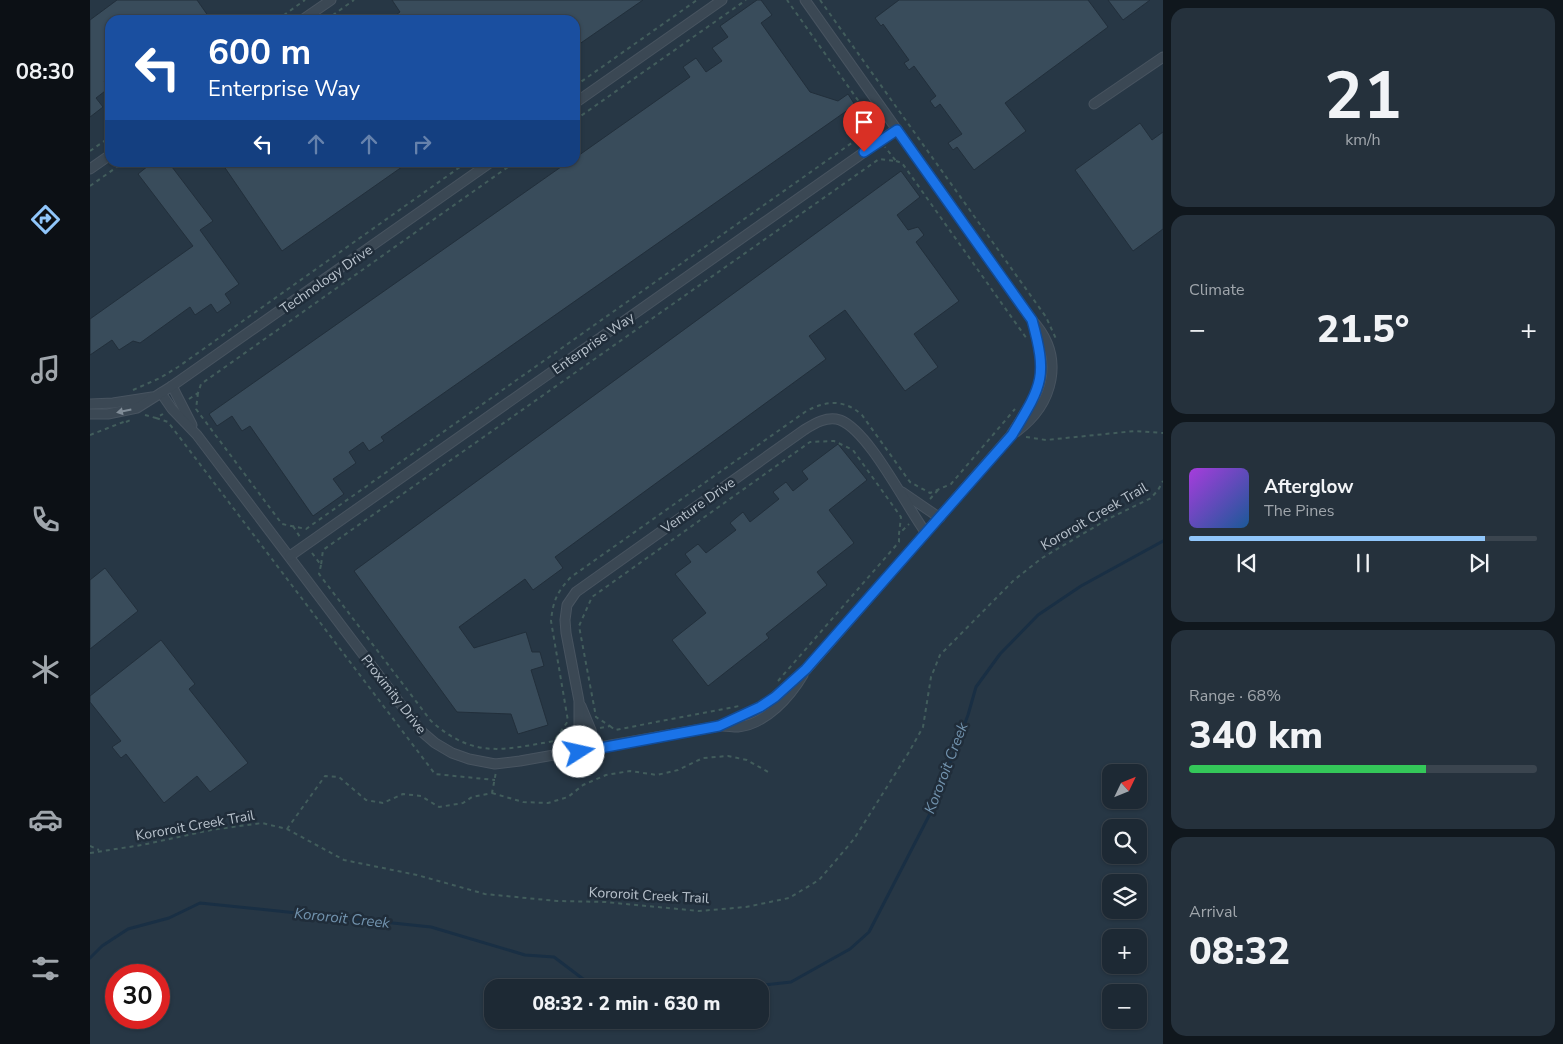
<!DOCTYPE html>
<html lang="en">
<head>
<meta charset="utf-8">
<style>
	:root { --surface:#1d2934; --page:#25313c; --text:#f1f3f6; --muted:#a0a6ac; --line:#3b454f; --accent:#90c6fb }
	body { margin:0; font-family:"Nunito Sans",sans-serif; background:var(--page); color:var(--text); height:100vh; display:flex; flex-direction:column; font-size:19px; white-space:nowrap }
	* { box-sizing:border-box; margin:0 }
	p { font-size:16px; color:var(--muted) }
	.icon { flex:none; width:28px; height:28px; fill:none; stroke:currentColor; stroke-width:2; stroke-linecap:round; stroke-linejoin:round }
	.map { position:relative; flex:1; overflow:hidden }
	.sheet { display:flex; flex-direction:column; gap:8px; padding:8px; background:#10171d; width:400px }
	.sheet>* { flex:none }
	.guide { position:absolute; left:15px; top:15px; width:475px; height:152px; border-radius:15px; box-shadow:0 1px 4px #0004,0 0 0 1px var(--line); background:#1a4fa0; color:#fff; overflow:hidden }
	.needle { width:32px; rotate:47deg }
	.controls { position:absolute; left:1012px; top:764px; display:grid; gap:10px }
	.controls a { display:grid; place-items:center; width:45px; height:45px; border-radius:10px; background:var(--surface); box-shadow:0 1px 4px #0004,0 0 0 1px var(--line); font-size:25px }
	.speed { position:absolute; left:15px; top:964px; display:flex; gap:10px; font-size:25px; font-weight:700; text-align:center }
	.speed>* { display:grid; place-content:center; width:65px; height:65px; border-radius:50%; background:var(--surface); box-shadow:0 1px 4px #0004,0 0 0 1px var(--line); line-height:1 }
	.speed .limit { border:8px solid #d22; background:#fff; color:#111 }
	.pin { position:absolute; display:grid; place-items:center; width:42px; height:42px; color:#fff; margin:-51px -21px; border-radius:50% 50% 50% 0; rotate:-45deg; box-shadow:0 0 5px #0007 }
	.pin .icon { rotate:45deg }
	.me { position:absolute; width:55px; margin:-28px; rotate:80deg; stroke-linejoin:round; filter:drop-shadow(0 0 4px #0008) }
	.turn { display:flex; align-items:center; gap:18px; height:105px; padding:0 20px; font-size:22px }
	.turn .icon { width:65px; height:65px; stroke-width:2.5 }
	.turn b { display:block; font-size:35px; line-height:42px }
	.lanes { display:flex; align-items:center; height:48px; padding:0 20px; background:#0003; justify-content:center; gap:25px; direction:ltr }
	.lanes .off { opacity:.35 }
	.big { font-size:38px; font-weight:800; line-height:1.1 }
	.sheet .tile { flex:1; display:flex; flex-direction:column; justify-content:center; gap:8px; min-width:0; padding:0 18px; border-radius:15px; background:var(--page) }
	.sheet .dial { align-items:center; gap:0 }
	.dial b { font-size:65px; line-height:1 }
	.song { display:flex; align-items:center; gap:15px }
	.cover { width:60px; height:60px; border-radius:8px; background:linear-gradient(135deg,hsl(280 70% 55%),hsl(210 70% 35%)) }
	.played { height:5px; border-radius:2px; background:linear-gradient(90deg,var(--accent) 85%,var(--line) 85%) }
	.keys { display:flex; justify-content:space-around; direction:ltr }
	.heat { display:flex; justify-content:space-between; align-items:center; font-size:28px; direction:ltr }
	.charge { height:8px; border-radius:4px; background:linear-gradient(90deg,#34c759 68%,var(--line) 0) }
	.trip { position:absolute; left:394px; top:979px; width:285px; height:50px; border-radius:15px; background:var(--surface); box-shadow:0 1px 4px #0004,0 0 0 1px var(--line); font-weight:800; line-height:50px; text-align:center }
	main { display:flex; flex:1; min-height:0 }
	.tabs { display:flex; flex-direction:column; width:90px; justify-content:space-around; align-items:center; background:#0c1015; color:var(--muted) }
	.tabs .icon { width:35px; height:35px }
	.tabs .on { color:var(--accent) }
	.tabs b { font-size:22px; color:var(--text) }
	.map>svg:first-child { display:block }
</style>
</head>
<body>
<main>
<nav class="tabs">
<b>08:30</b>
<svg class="icon on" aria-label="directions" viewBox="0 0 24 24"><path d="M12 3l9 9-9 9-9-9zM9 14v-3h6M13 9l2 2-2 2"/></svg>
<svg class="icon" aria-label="music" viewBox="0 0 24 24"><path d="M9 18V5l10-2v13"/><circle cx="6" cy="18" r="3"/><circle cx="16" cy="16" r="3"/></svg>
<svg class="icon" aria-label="phone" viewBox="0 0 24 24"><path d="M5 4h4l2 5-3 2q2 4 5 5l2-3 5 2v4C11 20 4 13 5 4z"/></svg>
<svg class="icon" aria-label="climate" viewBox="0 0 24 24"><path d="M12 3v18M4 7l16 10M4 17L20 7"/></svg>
<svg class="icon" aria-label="car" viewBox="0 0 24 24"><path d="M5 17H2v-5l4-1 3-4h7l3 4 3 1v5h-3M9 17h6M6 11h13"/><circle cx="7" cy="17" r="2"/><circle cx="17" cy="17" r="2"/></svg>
<svg class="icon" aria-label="filters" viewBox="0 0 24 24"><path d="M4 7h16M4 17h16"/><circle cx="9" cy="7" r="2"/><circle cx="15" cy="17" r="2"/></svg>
</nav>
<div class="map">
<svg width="1073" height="1044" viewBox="0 0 1073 1044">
	<rect width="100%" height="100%" fill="#273745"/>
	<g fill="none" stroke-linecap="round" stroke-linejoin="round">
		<g stroke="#192f44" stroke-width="3">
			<path d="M0 958 12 946 38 929 79 918 110 903 341 927 435 955 464 957 505 988"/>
			<path d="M648 988 701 982 760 949 779 932 844 806 878 715 886 687 910 654 948 615 991 586 1073 541"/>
		</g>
	</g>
	<g fill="#394c5b" stroke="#222f3b">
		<path d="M27 0H107L121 20H20V77L14 81 19 88 6 98 13 107 0 117V20Z"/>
		<path d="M302 0H553L485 47V20H299L310 12Z"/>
		<path d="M667 0H671L682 15 671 23 720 92 748 101 758 94 765 105 291 437 294 441 279 451 273 442 259 452 266 463 243 479 254 494 223 516 160 426 152 431 142 416 127 426 119 414 478 162H485V158L600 77 593 67 606 58 616 72 632 61 622 48 638 37 630 26Z"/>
		<path d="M809 0H998L1018 27 915 103 936 131 884 170 867 147 863 150 858 143 872 134 850 104 845 108 840 101 846 96 824 66 819 70 814 63 819 60 793 24 791 26 785 18Z"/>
		<path d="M1018 0H1060L1033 20Z"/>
		<path d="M1050 123 1062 140 1073 132V229L1043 251 985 170Z"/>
		<path d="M63 162H88L82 167 123 221 110 230 149 284 135 294 141 303 127 313 121 304 105 315 100 307 50 343 43 341 29 350 22 340 0 355V319L103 246 48 174Z"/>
		<path d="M131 162H319L192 251Z"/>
		<path d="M811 171 830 197 807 215 818 230 828 227 834 235 826 242 869 301 824 334 848 367 815 391 755 310 719 336 736 359 465 557 473 568 443 590 435 579 369 627 384 648 436 632 442 652H450L454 666 441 670 458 725 428 734 421 714 367 712 264 571Z"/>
		<path d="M748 444 777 480 739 510 764 543 727 572 737 585 676 634 679 638 618 686 582 640 616 613 585 574 601 562 595 554 608 544 616 553 646 530 640 523 653 512 660 522 689 499 683 492 696 482 703 491 718 479 712 471Z"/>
		<path d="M15 568 48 611 0 649V580Z"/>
		<path d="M71 640 105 684 99 689 158 763 120 792 107 776 74 803 36 754 31 758 22 747 31 741 0 702V696Z"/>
	</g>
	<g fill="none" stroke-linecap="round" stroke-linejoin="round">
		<g stroke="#485460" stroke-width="11">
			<g id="street">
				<path d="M715 0 942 320C976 357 964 404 926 432"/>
				<path d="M212 20 241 0"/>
				<path d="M485 103 632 0"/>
				<path d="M1004 104 1073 57"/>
				<path d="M0 169 20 155"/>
				<path d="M82 386 102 425"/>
				<path d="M71 393 82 409 107 435 331 731 345 743 362 753 379 759 405 764 430 761 629 726 671 707 685 697 717 669 921 435C952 386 959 378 942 320"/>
				<path d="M0 404 23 403 62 397"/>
				<path d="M0 414H18L47 408 82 386 401 162"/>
				<path d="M812 492 850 518"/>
				<path d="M200 556 807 129"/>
				<path d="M491 706 501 730 505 749"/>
				<path d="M632 726C637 726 643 727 648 727 676 724 700 697 713 675"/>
				<path d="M489 752V701L476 633 475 620 477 605 486 592 714 430C725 423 737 416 750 420 779 431 816 506 836 533"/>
			</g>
		</g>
		<g stroke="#425d5c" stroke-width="2" stroke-dasharray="4 4" stroke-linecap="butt">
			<path d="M730 0 956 317 967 341"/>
			<path d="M187 20 215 0"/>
			<path d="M236 20 264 0"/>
			<path d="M485 86 607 0"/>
			<path d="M485 120 656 0"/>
			<path d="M776 121 785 133"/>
			<path d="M0 151 20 137"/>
			<path d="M806 161 812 163 937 339"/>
			<path d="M0 186 34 162"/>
			<path d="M43 390 70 378 88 367 377 162"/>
			<path d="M108 393 106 409 192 524 216 529 773 135 777 113 697 0"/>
			<path d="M99 399 108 393 111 384 425 162"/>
			<path d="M55 415 66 418 73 414"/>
			<path d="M66 418 78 422 345 774 405 780"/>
			<path d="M36 422 43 419"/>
			<path d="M0 435 36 421"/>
			<path d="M936 437 956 440 1045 431 1073 433"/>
			<path d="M840 499 848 490"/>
			<path d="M203 526 210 537"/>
			<path d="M222 553 231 565 233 550 789 159 806 161 795 147"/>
			<path d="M231 565 229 574 341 721C384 759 413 750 464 741L478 721 461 621C463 601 467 592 481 577L715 412C736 400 754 399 772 415L820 482 840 493 861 484 925 409"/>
			<path d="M688 681 809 542V534"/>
			<path d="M520 726 525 730 649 706"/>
			<path d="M510 728 520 726 506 717 489 626 502 597 720 442 744 441 763 450 811 517 809 534 819 524"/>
			<path d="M468 736 480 733"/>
			<path d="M402 793 433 802 458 803 478 797 493 785 516 775 540 771 567 775 588 770 613 758 638 756 657 760 678 772"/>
			<path d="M197 829 235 776 249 777 276 800 293 803 313 794 331 796 349 807 373 803 382 797 402 793 406 772"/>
			<path d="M0 846 9 850"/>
			<path d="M0 853 52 845 121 830 172 823 197 829 254 860 327 875 395 894 467 901 515 902 609 911 656 907 699 898 729 880 748 858 764 839 819 752 833 727 841 677 850 655 924 580 952 558 1018 519 1061 498 1068 490 1073 481"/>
		</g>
		<use href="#street" stroke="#3b4854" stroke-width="9"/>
	</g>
	<defs><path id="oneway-solid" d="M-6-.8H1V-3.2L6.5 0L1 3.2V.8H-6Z" transform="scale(1.25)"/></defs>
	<use fill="#808c97" href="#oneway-solid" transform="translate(34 411) rotate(168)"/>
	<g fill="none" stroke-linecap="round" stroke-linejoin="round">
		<g stroke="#114b97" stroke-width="12">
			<path id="route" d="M489 752 629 726 670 707 685 697 716 669 922 435C952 385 958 378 942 320L807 130 774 152"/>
		</g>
		<use href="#route" stroke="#1a73e8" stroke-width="9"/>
	</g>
	<g text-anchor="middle" stroke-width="5" stroke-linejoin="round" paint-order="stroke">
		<g font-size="14" fill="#b9c3cd" stroke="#202d3a">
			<text transform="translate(236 279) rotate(-35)" y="5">Technology Drive</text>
			<text transform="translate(503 343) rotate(-35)" y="5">Enterprise Way</text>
			<text transform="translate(608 505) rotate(-35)" y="5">Venture Drive</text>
			<text transform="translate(1004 516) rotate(-30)" y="5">Kororoit Creek Trail</text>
			<text transform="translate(304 694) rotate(52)" y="5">Proximity Drive</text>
			<text transform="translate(105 825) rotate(-10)" y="5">Kororoit Creek Trail</text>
			<text transform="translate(559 895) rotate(3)" y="5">Kororoit Creek Trail</text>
		</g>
		<g font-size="15" font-style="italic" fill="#7192ad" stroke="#202d3a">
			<text transform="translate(856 768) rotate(-69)" y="5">Kororoit Creek</text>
			<text transform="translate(252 918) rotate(6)" y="5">Kororoit Creek</text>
		</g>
	</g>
</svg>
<div class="controls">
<a><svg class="needle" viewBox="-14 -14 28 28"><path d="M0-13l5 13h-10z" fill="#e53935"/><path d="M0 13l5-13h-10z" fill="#a0a6ac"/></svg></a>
<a><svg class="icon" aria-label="search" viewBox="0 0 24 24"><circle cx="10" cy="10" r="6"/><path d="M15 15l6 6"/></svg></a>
<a><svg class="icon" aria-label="layers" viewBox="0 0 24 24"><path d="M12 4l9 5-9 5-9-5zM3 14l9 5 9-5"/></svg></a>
<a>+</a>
<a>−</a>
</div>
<div class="speed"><div class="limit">30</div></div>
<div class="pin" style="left:774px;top:152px;background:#d93025"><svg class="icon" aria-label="arrive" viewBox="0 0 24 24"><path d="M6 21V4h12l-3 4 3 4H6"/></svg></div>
<svg class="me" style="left:489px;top:752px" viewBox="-20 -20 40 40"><circle r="19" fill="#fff"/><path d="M0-13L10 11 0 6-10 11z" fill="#1a73e8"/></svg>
<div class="trip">08:32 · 2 min · 630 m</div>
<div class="guide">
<div class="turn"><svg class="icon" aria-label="left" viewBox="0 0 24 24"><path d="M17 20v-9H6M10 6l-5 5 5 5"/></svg><div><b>600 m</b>Enterprise Way</div></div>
<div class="lanes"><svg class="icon" aria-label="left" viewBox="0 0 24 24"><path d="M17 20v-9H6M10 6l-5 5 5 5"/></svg><svg class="icon off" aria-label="ahead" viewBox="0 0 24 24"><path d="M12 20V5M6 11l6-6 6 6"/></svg><svg class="icon off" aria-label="ahead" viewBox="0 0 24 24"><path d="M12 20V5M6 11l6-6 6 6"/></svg><svg class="icon off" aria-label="right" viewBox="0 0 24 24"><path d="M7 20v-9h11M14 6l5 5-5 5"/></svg></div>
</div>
</div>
<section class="sheet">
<div class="tile dial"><b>21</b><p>km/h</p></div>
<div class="tile"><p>Climate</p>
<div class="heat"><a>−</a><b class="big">21.5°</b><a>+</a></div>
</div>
<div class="tile">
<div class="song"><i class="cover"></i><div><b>Afterglow</b><p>The Pines</p></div></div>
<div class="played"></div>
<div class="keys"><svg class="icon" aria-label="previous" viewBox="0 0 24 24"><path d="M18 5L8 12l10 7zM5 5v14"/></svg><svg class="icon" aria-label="pause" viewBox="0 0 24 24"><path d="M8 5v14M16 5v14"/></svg><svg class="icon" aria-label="next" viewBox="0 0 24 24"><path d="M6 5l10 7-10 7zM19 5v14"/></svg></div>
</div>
<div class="tile"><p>Range · 68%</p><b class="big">340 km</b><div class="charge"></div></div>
<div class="tile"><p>Arrival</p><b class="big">08:32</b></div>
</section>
</main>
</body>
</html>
